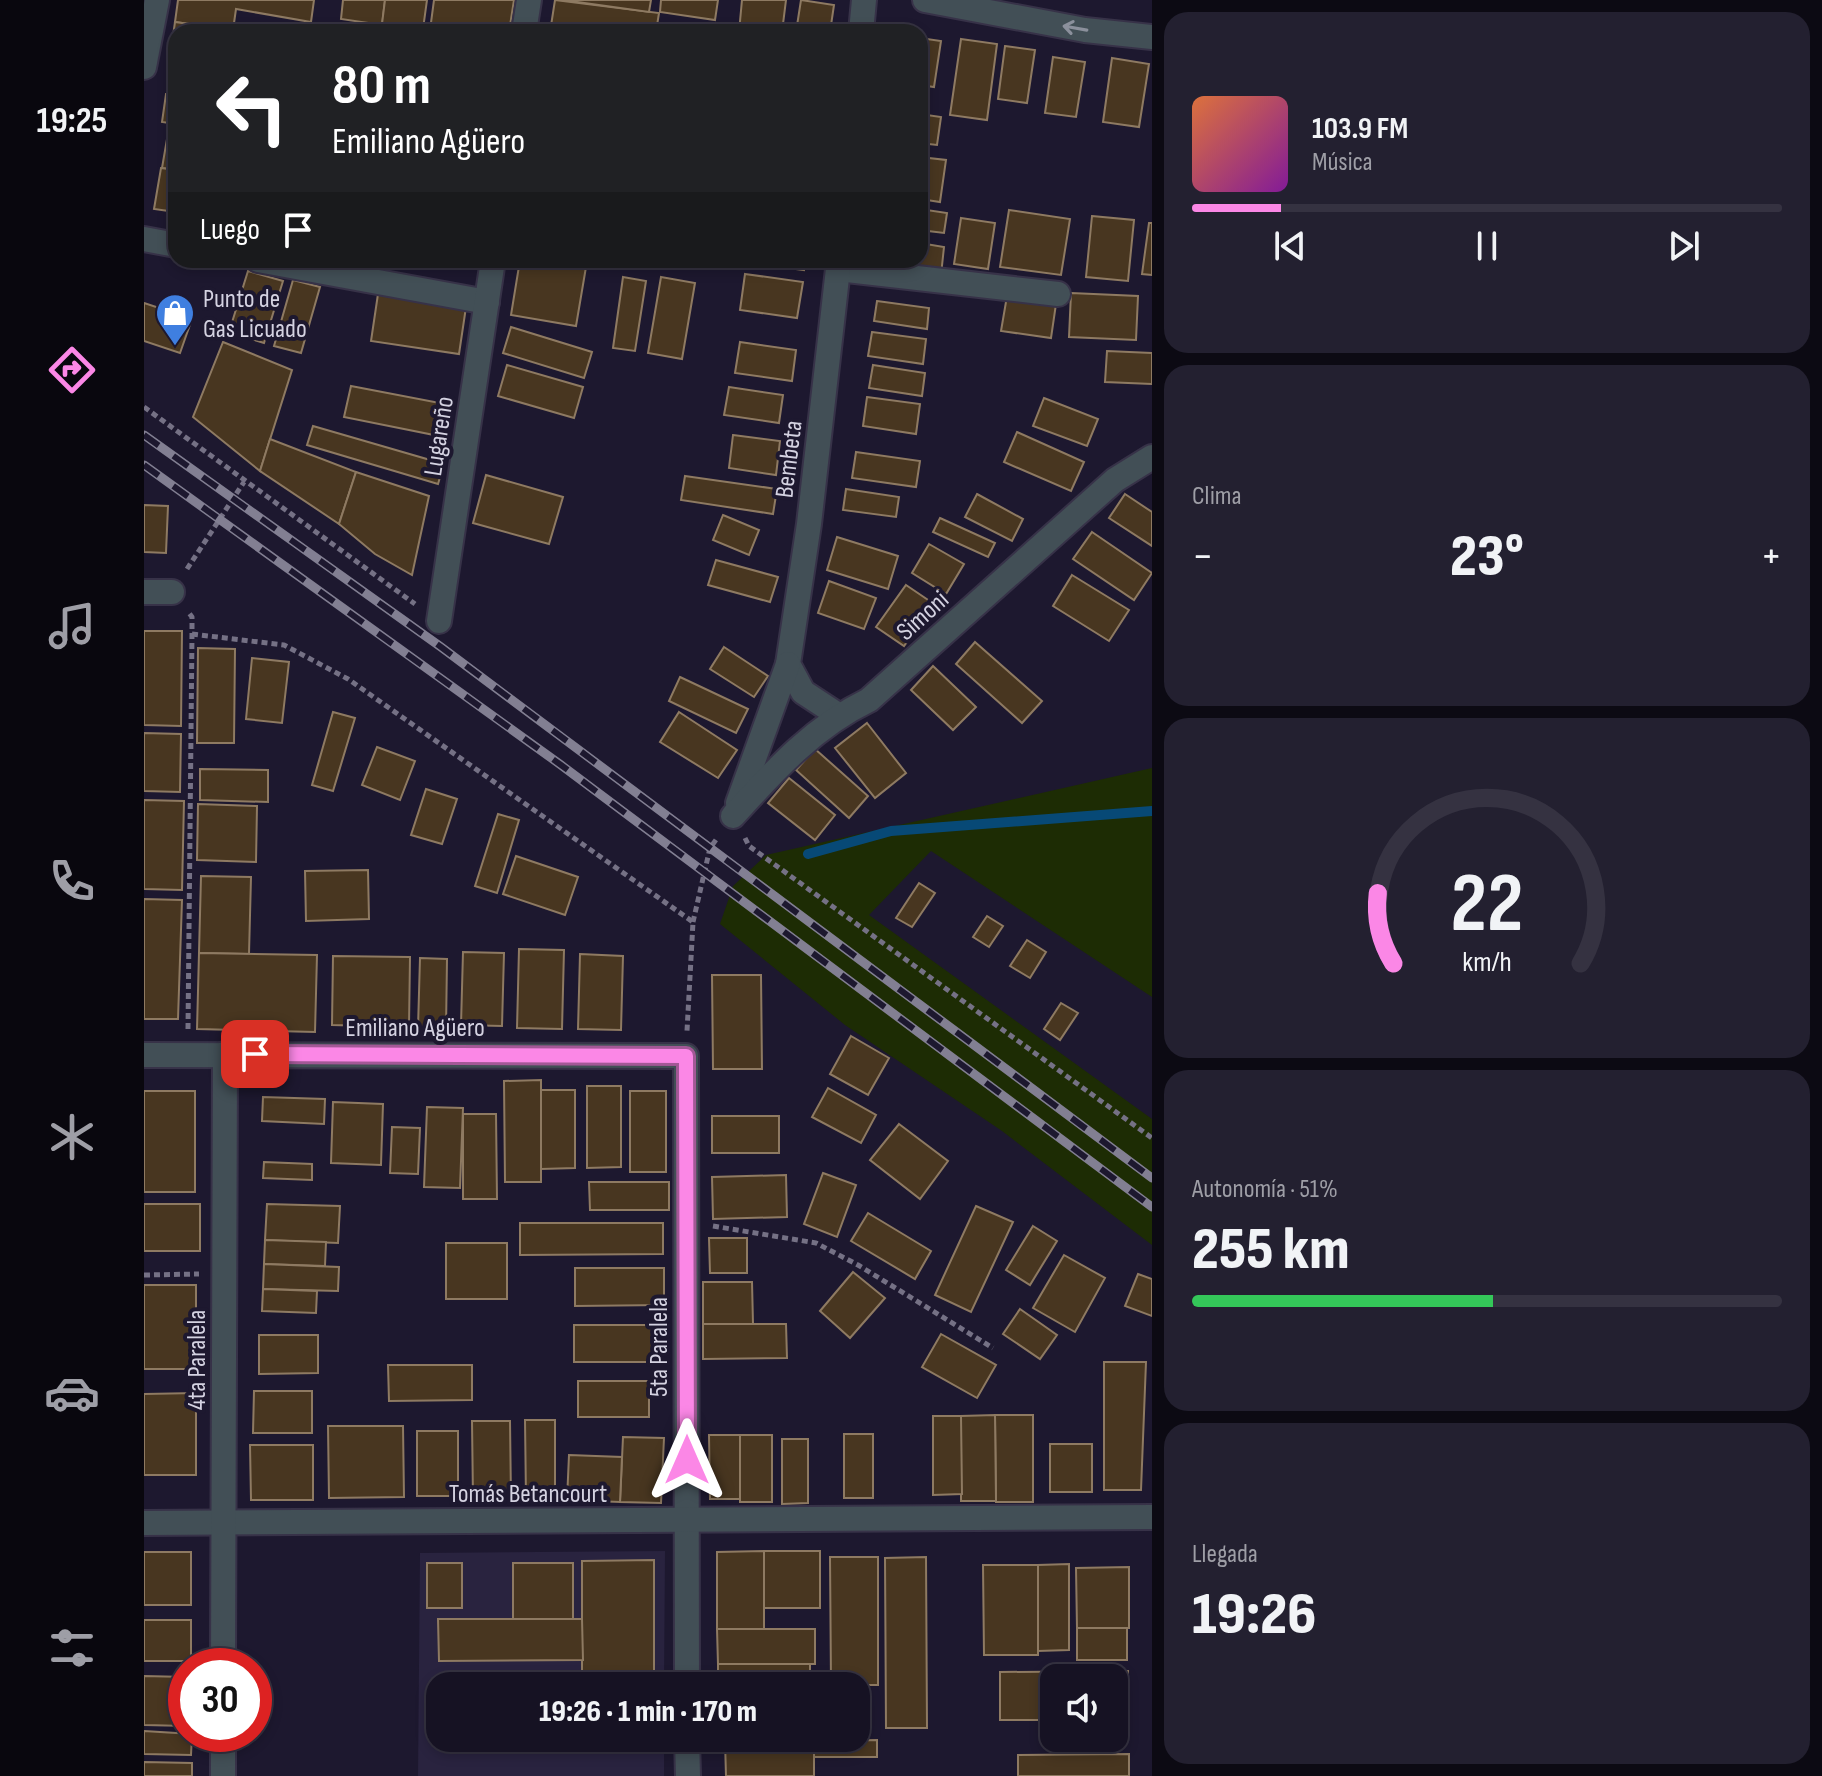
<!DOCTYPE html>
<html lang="es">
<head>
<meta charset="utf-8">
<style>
	:root { --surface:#161223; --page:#232030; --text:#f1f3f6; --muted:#9e9ea6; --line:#353241; --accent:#fb87e6 }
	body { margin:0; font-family:"Sofia Sans Condensed",sans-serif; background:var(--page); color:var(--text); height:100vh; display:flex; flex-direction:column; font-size:30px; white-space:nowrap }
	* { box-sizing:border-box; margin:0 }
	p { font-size:26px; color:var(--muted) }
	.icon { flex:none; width:44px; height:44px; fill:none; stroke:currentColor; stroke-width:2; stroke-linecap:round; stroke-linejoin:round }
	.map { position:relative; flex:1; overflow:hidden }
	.panel { display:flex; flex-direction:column; gap:12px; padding:12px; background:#0c0a13; width:670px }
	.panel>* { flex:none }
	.top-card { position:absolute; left:24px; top:24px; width:760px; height:244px; border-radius:24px; box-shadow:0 4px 12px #0003,0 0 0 2px var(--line); background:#202124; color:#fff; overflow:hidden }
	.buttons { position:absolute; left:896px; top:1664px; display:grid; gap:16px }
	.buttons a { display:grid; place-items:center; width:88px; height:88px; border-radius:16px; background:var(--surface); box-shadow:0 4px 12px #0003,0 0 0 2px var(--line); font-size:40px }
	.speed { position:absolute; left:24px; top:1648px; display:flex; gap:16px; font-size:40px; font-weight:700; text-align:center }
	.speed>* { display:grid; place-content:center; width:104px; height:104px; border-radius:50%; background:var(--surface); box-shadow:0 4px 12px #0003,0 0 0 2px var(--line); line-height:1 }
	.speed .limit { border:12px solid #d22; background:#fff; color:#111 }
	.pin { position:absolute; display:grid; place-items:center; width:68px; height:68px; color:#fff; margin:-34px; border-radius:16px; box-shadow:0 4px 12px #0006 }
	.me { position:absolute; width:88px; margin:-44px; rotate:0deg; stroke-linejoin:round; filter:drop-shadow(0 0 6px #0008) }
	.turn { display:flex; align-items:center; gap:28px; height:168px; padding:0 32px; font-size:36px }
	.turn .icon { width:104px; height:104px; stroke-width:2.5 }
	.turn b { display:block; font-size:56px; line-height:68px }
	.then { display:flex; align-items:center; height:76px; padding:0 32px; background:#0003; gap:16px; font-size:30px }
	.big { font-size:60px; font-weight:800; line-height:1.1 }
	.panel .tile { flex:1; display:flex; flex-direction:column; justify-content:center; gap:12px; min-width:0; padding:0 28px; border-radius:24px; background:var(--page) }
	.panel .dial { align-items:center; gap:0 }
	.dial svg { height:208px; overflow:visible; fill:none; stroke:var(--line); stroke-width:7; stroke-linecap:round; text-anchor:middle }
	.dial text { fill:var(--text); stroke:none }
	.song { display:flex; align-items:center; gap:24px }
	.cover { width:96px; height:96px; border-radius:12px; background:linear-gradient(135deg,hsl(20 70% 55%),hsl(290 70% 35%)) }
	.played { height:8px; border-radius:4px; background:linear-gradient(90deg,var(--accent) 15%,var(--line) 15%) }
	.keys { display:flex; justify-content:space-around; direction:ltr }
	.heat { display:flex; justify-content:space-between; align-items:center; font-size:44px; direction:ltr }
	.charge { height:12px; border-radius:6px; background:linear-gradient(90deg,#34c759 51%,var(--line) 0) }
	.trip { position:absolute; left:282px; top:1672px; width:444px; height:80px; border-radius:24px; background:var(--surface); box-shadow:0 4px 12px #0003,0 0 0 2px var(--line); font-weight:800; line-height:80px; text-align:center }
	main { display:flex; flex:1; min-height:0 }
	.dock { display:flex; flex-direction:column; width:144px; justify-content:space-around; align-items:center; background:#09070e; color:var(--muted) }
	.dock .icon { width:56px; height:56px }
	.dock .current { color:var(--accent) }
	.dock b { font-size:36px; color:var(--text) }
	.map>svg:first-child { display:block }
</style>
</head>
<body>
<main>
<nav class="dock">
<b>19:25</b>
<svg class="icon current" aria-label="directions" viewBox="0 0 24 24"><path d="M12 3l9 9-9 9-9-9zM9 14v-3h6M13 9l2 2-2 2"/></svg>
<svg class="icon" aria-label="music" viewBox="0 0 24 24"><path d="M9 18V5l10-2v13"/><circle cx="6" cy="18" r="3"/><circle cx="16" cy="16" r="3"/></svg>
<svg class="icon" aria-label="phone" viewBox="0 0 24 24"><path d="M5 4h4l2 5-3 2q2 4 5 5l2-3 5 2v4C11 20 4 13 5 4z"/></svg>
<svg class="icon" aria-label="climate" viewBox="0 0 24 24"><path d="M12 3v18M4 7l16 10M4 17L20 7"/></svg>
<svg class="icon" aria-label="car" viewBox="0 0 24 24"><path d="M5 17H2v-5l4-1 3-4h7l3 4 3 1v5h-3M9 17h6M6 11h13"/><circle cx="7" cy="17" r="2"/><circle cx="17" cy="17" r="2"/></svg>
<svg class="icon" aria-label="filters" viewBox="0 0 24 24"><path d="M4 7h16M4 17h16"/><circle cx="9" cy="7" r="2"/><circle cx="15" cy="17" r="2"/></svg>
</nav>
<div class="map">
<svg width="1008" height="1776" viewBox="0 0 1008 1776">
	<rect width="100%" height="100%" fill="#1d182f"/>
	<path fill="#29233f" d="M521 1551 520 1686H296V1738H520V1776H274L276 1553Z"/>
	<path fill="#1d2c04" d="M1008 768V997L787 851 725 915 1008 1119V1245L858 1131 701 1025 576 924 589 886 622 855Z"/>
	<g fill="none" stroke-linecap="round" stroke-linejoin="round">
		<path stroke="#074976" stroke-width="10" d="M664 854 747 831 1008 811"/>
	</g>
	<g fill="#483620" stroke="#8e7a62" stroke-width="2">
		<path d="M34 0H170L167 22 92 9 89 30 31 22Z"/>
		<path d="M199 0H241L238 25 197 19Z"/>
		<path d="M241 0H283L279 29 238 24Z"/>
		<path d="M290 0H370L365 32 286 30Z"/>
		<path d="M411 0 515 13 512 32H406Z"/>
		<path d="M419 0H507L505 12Z"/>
		<path d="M517 0H574L571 20 516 12Z"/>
		<path d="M598 0H642L638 32H595Z"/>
		<path d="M657 0 690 5 686 32H652Z"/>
		<path d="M31 22 89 30V32H32V72L24 71Z"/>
		<path d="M776 38 797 41 790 87 776 85Z"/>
		<path d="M817 39 853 44 843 120 806 115Z"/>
		<path d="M861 46 891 50 883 103 854 99Z"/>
		<path d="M909 57 941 62 932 117 901 113Z"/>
		<path d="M968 58 1005 64 995 127 959 122Z"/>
		<path d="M22 94 32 95V124L18 122Z"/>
		<path d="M776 114 797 117 793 145 776 143Z"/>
		<path d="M23 139 32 140V170L18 168Z"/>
		<path d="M776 157 802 160 796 202 776 199Z"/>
		<path d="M17 168 32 170V212L10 209Z"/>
		<path d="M776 209 803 213 800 233 776 230Z"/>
		<path d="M865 210 926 219 917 275 856 267Z"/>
		<path d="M948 216 990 220 984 281 942 277Z"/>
		<path d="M817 218 851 223 844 269 810 264Z"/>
		<path d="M1005 223H1008V275L998 274Z"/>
		<path d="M776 243 800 247 797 275 719 260H776Z"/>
		<path d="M376 260H399L442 267 432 326 367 315Z"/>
		<path d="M608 260H661L660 270 607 263Z"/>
		<path d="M104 271 139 281 120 343 85 332Z"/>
		<path d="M601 274 659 282 653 318 596 310Z"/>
		<path d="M479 277 502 281 491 351 469 348Z"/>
		<path d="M517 277 551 283 538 359 504 353Z"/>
		<path d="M149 280 176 287 157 353 130 346Z"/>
		<path d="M927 293 994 296 992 340 925 337Z"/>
		<path d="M234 294 322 307 315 354 227 341Z"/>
		<path d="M863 296 912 304 907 338 857 331Z"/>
		<path d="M733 301 785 308 783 329 730 321Z"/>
		<path d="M0 303 48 319 36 353 0 341Z"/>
		<path d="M367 327 448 352 440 378 359 353Z"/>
		<path d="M728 332 782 339 779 364 724 356Z"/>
		<path d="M79 342 148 370 116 471 49 417Z"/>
		<path d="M596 342 652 350 648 381 591 373Z"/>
		<path d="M963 351 1008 353V384L961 382Z"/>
		<path d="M363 365 439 387 430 418 354 396Z"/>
		<path d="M729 365 781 373 778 396 725 388Z"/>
		<path d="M207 386 301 404 295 436 200 417Z"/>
		<path d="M585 387 639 395 635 423 580 415Z"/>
		<path d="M723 397 776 404 772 434 719 426Z"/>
		<path d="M900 398 954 419 943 446 889 426Z"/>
		<path d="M169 426 300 464 294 484 163 445Z"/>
		<path d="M873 432 940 462 927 491 860 462Z"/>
		<path d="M589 435 636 441 632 475 585 468Z"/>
		<path d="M126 439 212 472 195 524 116 471Z"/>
		<path d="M712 452 776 461 772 487 708 478Z"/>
		<path d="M212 472 285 496 268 575 231 554 195 524Z"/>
		<path d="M342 475 419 497 405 544 329 523Z"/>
		<path d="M541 476 633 489 629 514 537 500Z"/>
		<path d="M702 489 755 497 752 517 699 510Z"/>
		<path d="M833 494 879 519 868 541 821 517Z"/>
		<path d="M981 494 1008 512V546L965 518Z"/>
		<path d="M0 505 24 506 22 553 0 552Z"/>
		<path d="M579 515 615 530 605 555 569 540Z"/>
		<path d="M796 518 851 543 844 557 789 532Z"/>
		<path d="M948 532 1008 573 990 600 929 559Z"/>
		<path d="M693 537 754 556 744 589 683 570Z"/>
		<path d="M785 544 820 564 802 594 768 573Z"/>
		<path d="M572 560 634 577 626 602 564 585Z"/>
		<path d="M928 575 985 610 965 641 909 606Z"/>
		<path d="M685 581 732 598 720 629 674 613Z"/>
		<path d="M762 585 790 604 760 646 732 627Z"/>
		<path d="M0 631H38L37 726 0 725Z"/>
		<path d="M831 642 898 701 878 723 812 664Z"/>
		<path d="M580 647 624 676 610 697 566 669Z"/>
		<path d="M54 648 91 649 90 743H53Z"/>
		<path d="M108 658 145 662 138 723 102 719Z"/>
		<path d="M789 666 832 707 809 730 767 690Z"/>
		<path d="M536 677 604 709 592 733 525 701Z"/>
		<path d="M189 712 211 718 189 791 168 785Z"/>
		<path d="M535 712 593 750 574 778 516 742Z"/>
		<path d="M723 723 762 773 731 798 691 748Z"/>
		<path d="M0 733 37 734 36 792 0 791Z"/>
		<path d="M233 747 271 761 256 800 218 785Z"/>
		<path d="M671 749 724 796 705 818 652 770Z"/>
		<path d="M56 769 124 770V802L56 800Z"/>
		<path d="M645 778 691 815 671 840 624 803Z"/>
		<path d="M282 789 313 799 298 844 267 835Z"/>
		<path d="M0 800 40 801 38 890 0 889Z"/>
		<path d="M54 804 113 806 112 862 53 860Z"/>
		<path d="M354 814 375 820 353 893 331 886Z"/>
		<path d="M372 856 434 877 421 915 359 894Z"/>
		<path d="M224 870 225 919 162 921 161 871Z"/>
		<path d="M57 876 107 877 105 954 55 953Z"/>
		<path d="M775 883 791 893 768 927 752 918Z"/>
		<path d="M0 899 38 900 34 1019H0Z"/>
		<path d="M843 916 859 926 845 947 829 937Z"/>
		<path d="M883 940 902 952 886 978 866 966Z"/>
		<path d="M375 949 420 950 418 1029 373 1028Z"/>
		<path d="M319 952 360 953 358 1026 317 1025Z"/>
		<path d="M55 953 173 955 171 1032 53 1029Z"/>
		<path d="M436 954 479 956 477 1030 434 1029Z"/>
		<path d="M189 956 266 957 265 1027 188 1025Z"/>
		<path d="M276 958 303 959 302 1029 274 1028Z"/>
		<path d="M568 975H617L618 1069H569Z"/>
		<path d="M917 1003 934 1013 916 1040 900 1029Z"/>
		<path d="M707 1036 745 1058 724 1095 686 1074Z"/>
		<path d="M397 1080V1182H361L360 1081Z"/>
		<path d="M443 1086H477V1167L443 1168Z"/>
		<path d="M684 1088 732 1115 717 1143 668 1117Z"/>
		<path d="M397 1090H431V1168L397 1169Z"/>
		<rect x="0" y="1091" width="51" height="101"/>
		<rect x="486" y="1091" width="36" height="81"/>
		<path d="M119 1097 181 1099 180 1124 118 1121Z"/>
		<path d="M189 1102 239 1104 237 1165 187 1163Z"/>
		<path d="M283 1107 319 1108 316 1188 280 1187Z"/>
		<path d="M319 1114H352L353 1199H319Z"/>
		<rect x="568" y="1116" width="67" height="37"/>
		<path d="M755 1124 804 1161 776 1199 726 1160Z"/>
		<path d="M248 1127 276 1128 274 1174 246 1173Z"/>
		<path d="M120 1162 168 1164V1180L119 1178Z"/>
		<path d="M679 1173 712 1185 693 1237 660 1224Z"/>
		<path d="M642 1175 643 1217 569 1219 568 1177Z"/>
		<path d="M445 1182H525V1210H446Z"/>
		<rect x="0" y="1204" width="56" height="47"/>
		<path d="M123 1204 196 1206 194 1243 121 1240Z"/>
		<path d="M832 1206 869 1222 827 1312 791 1295Z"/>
		<path d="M724 1213 787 1251 771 1279 707 1241Z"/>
		<path d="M376 1223H519V1254L376 1255Z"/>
		<path d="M889 1226 913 1241 886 1285 862 1270Z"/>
		<path d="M565 1238H603V1273H566Z"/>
		<path d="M121 1240 182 1242 181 1266 120 1264Z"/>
		<rect x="302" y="1243" width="61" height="56"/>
		<path d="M920 1255 961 1278 931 1332 889 1308Z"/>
		<path d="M120 1264 195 1267 194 1291 119 1289Z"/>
		<path d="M431 1268H520V1305L431 1306Z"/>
		<path d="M709 1272 741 1298 706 1338 676 1311Z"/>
		<path d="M994 1274 1008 1279V1316L981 1306Z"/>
		<path d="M559 1282H608L609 1324H559Z"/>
		<rect x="0" y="1285" width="52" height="84"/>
		<path d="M119 1289 173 1291 172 1313 118 1311Z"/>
		<path d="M876 1309 913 1335 896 1359 859 1334Z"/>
		<path d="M559 1324H642L643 1358 559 1359Z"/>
		<path d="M430 1325H513L514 1362H430Z"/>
		<path d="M797 1334 852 1365 833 1398 778 1367Z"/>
		<path d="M115 1335H174V1373L115 1374Z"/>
		<path d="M960 1362H1002L997 1490H960Z"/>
		<path d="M244 1365H328V1400L245 1401Z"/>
		<rect x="434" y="1381" width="71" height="36"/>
		<path d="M110 1391H168V1433H109Z"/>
		<path d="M52 1393V1475H0V1394Z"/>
		<path d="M851 1415H889V1502H852Z"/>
		<path d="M851 1415 852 1501H817V1416Z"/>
		<path d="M789 1416H817L818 1494 789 1495Z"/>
		<path d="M381 1420H411V1499H382Z"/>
		<path d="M328 1421H366L367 1500H329Z"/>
		<path d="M184 1426H259L260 1497 185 1498Z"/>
		<rect x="273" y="1431" width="41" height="65"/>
		<rect x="700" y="1434" width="29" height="64"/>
		<path d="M565 1435H596V1499H566Z"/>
		<rect x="596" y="1435" width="32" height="67"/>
		<path d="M479 1437 520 1438 517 1503 476 1502Z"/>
		<path d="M638 1439H664V1503L638 1504Z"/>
		<rect x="906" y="1444" width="42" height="48"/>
		<path d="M106 1445H169V1500H107Z"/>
		<path d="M425 1455 478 1457 476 1502 423 1500Z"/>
		<rect x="620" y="1551" width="56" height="57"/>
		<path d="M620 1551V1630L573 1629V1552Z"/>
		<rect x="0" y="1552" width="47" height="53"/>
		<path d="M686 1557H734V1685H687Z"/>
		<path d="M782 1557 783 1728H742L741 1558Z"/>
		<path d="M510 1560V1676H438V1561Z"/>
		<rect x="283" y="1563" width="35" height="45"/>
		<rect x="369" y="1563" width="60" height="56"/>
		<path d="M925 1564V1650L894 1651V1565Z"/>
		<path d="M839 1565H894V1655H840Z"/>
		<path d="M985 1567V1628H933L932 1568Z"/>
		<path d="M294 1619H438L439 1660 295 1661Z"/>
		<rect x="0" y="1620" width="47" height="41"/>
		<rect x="933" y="1628" width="50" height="32"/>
		<path d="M573 1629H671V1664H574Z"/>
		<rect x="574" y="1664" width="92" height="22"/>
		<path d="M984 1671V1720H970V1678H910V1720H856V1672Z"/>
		<path d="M0 1676 42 1677V1726L0 1725Z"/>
		<path d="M435 1682 512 1684V1686H435Z"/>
		<path d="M0 1731 48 1734 47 1755 0 1754Z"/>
		<path d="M733 1740V1757H670V1741Z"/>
		<path d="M581 1741H670V1776H582Z"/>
		<path d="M985 1754V1776H874V1755Z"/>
		<path d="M0 1762 48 1763V1776H0Z"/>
	</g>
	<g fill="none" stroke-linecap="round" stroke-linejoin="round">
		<g stroke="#373248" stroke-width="28">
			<g id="minor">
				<path d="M781 0 941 30 1008 37"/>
				<path d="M380 32 385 0"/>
				<path d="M717 32 720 0"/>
				<path d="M0 67 13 0"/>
				<path d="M0 239 32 245"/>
				<path d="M114 260 343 302"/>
				<path d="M694 269 914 294"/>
				<path d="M0 592H28"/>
				<path d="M295 621 349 260"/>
				<path d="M694 715 659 692 644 664 665 524 695 260"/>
				<path d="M594 803 644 664"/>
				<path d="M589 816C630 771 669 727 725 700L971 480 1008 457"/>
				<path d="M0 1055 542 1056 543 1686"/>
				<path d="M0 1523 1008 1517"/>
				<path d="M79 1666 81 1054"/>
				<path d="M543 1738 544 1776"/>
				<path d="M79 1776V1734"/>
			</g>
		</g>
		<g stroke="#757185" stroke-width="5" stroke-dasharray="6 4" stroke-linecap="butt">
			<path d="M0 407 271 604"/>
			<path d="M43 569 100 482"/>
			<path d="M48 634 140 645 204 679 549 922 543 1031"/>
			<path d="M601 838 605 846 1008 1138"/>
			<path d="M549 922 566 848 574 837"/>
			<path d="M44 1029 48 634V617L45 613"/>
			<path d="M569 1226 672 1243 714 1265 849 1348"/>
			<path d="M0 1275 55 1274"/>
		</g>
		<use href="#minor" stroke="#424f56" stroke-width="24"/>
		<g stroke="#827f92" stroke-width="9">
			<g id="rail">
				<path d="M0 435 297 647 1008 1178"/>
				<path d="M0 465 417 765 1008 1207"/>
			</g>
		</g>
		<use href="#rail" stroke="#1d182f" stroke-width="6" stroke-dasharray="18" stroke-linecap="butt"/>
	</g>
	<defs><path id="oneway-shaft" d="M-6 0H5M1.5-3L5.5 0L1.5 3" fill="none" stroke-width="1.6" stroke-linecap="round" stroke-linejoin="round" transform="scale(2)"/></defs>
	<use stroke="#8b909c" href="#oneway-shaft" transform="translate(931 28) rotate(-170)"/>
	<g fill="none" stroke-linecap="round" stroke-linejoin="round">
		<g stroke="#a35896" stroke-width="20">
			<path id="route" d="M111 1054 542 1056 543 1460"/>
		</g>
		<use href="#route" stroke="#fb87e6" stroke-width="14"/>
	</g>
	<defs>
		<g id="shop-pin" transform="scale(2)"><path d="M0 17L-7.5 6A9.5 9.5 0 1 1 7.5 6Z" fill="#3f7fe0" stroke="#1d182f"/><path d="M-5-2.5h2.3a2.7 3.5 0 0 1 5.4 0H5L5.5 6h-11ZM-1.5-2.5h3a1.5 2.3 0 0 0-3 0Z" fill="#fff"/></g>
	</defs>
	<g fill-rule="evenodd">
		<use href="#shop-pin" x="31" y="313"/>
	</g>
	<g text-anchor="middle" stroke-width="8" stroke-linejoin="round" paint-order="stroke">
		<g font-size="26" fill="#d4d2e1" stroke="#1d182f" text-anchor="start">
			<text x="59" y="307">Punto de<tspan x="59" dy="30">Gas Licuado</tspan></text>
		</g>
		<g font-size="26" fill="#d4d2e1" stroke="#1d182f">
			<text transform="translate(294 436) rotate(-81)" y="9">Lugareño</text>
			<text transform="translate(644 459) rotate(-83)" y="9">Bembeta</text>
			<text transform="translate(778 615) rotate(-42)" y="9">Simoni</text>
			<text x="271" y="1036">Emiliano Agüero</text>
			<text transform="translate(514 1347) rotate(-90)" y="9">5ta Paralela</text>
			<text transform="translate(52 1360) rotate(-90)" y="9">4ta Paralela</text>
			<text x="384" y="1502">Tomás Betancourt</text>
		</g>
	</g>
</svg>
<div class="buttons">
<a><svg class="icon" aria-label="sound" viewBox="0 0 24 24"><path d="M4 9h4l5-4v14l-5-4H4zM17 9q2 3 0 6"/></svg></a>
</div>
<div class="speed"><div class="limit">30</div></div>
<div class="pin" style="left:111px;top:1054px;background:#d93025"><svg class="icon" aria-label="arrive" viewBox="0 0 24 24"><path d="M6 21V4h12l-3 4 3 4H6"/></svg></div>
<svg class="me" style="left:543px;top:1460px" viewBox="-20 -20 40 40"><path d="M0-17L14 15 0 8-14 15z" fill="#fb87e6" stroke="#fff" stroke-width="4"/></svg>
<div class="trip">19:26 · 1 min · 170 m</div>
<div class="top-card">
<div class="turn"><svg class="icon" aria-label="left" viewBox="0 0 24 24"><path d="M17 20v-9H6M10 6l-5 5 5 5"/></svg><div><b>80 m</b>Emiliano Agüero</div></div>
<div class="then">Luego<svg class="icon" aria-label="arrive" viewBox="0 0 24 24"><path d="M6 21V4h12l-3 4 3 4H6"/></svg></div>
</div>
</div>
<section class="panel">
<div class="tile">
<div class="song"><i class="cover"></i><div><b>103.9 FM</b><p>Música</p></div></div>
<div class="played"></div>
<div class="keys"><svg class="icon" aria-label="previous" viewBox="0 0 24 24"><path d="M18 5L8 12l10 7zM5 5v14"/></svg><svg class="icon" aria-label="pause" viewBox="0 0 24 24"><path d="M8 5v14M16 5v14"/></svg><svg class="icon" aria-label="next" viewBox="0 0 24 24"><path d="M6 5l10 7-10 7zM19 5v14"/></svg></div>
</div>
<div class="tile"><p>Clima</p>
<div class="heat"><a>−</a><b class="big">23°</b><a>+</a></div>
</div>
<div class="tile dial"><svg viewBox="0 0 100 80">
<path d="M14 69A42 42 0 1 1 86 69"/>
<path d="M14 69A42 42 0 0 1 8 42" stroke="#fb87e6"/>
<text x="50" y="56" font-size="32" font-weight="700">22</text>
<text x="50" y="72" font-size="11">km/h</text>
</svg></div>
<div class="tile"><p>Autonomía · 51%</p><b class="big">255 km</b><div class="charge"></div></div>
<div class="tile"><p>Llegada</p><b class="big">19:26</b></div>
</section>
</main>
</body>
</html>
